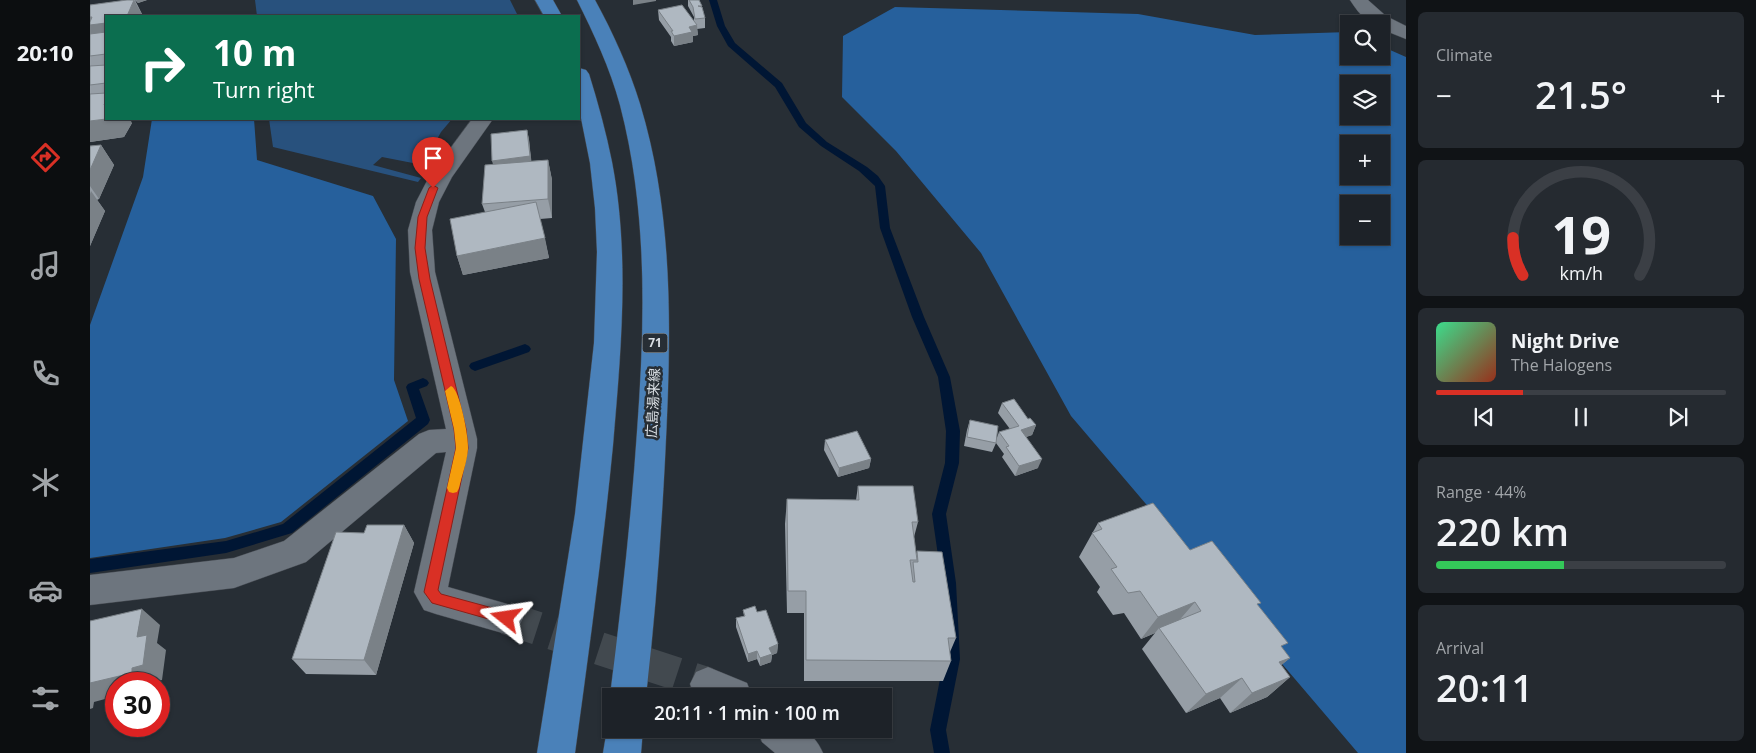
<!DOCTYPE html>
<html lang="en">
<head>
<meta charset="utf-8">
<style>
	:root { --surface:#1d2228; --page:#252a30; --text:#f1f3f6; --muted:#a0a4a8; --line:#3b3f45; --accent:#d93025 }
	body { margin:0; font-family:"Open Sans","Noto Sans JP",sans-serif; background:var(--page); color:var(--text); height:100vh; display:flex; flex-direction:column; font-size:19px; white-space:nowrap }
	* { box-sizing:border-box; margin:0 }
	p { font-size:16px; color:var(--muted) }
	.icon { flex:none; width:28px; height:28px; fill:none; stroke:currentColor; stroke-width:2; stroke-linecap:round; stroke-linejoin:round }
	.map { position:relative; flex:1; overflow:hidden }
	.panel { display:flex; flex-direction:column; gap:12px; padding:12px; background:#101316; width:350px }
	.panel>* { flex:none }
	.top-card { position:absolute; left:15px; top:15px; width:475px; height:105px; border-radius:0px; box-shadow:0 1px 4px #0004,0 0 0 1px var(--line); background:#0b6e4f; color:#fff; overflow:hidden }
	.controls { position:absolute; left:1250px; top:15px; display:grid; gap:10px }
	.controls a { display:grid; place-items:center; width:50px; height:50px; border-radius:0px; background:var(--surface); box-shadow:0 1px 4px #0004,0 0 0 1px var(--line); font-size:25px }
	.speed { position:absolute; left:15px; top:672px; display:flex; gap:10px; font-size:25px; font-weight:700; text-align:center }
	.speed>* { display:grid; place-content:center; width:65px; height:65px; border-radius:50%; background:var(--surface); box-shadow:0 1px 4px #0004,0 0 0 1px var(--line); line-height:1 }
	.speed .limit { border:8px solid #d22; background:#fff; color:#111 }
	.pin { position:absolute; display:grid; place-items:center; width:42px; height:42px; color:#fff; margin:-51px -21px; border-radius:50% 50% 50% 0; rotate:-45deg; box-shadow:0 0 5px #0007 }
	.pin .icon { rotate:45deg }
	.me { position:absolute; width:55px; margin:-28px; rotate:285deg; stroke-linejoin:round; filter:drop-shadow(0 0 4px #0008) }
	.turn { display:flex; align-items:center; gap:18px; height:105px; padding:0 25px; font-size:22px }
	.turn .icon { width:65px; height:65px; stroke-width:2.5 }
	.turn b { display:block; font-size:35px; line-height:42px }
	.big { font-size:38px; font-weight:600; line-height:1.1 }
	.panel .tile { flex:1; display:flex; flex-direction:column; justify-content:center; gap:8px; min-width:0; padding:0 18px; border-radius:8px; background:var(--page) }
	.panel .dial { align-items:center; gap:0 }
	.dial svg { height:130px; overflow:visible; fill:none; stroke:var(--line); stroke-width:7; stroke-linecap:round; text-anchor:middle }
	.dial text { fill:var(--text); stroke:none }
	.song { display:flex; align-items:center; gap:15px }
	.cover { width:60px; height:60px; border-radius:8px; background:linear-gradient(135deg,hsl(150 70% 55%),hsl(10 70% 35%)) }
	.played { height:5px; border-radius:2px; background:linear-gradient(90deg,var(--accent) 30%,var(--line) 30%) }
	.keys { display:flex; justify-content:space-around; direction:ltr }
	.heat { display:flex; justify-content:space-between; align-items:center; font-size:28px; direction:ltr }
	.charge { height:8px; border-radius:4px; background:linear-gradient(90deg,#34c759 44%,var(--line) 0) }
	.trip { position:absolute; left:512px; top:688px; width:290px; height:50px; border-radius:0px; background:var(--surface); box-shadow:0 1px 4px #0004,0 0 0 1px var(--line); font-weight:600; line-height:50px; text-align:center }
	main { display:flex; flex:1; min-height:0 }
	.menu { display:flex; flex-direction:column; width:90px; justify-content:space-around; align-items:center; background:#0c0e10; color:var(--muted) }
	.menu .icon { width:35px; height:35px }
	.menu .on { color:var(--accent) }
	.menu b { font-size:22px; color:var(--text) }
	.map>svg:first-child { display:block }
</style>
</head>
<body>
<main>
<nav class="menu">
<b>20:10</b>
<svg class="icon on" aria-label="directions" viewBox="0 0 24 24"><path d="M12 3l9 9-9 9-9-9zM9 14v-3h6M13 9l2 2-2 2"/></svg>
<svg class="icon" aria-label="music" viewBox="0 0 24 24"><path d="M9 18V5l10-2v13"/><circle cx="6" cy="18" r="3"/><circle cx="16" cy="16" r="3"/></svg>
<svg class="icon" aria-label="phone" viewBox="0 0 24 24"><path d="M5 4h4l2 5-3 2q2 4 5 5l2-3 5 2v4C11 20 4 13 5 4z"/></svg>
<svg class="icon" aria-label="climate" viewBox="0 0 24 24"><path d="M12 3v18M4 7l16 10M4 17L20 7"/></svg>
<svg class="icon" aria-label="car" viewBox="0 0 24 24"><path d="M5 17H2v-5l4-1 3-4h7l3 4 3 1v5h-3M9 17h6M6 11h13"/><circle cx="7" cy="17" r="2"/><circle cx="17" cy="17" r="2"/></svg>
<svg class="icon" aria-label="filters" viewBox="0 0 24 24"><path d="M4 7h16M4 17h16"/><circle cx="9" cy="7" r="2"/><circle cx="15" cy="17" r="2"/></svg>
</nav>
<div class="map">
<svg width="1316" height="753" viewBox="0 0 1316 753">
	<rect width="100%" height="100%" fill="#272e35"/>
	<g fill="#28517d">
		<path d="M165 0H420L428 16H167Z"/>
		<path d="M179 119H362L351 132 333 165 292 157 283 165 331 178 328 182 183 147Z"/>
	</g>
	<g fill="#26609c" fill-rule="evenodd">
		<path d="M805 7 1048 14 1165 35 1259 32V56H1291V46L1316 57V753H1268L981 416 891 253 806 151 752 97 753 36ZM1259 84H1291V116H1259ZM1259 144H1291V176H1259ZM1259 204H1291V236H1259Z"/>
		<path d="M62 119H164L167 160 283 196 306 239 304 380 318 421 191 522 135 538 0 558V325L53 177Z"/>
	</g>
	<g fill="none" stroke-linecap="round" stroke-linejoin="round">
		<g fill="#001634" fill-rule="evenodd">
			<path d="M619 0H627L635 26 645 43 692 83 716 123 737 142 777 167 788 176 795 186 800 228 834 317 860 377 870 431 869 463 856 514 866 583 870 659 856 730 860 753H844L840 730 854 659 852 583 842 514 855 463 856 431 848 377 822 317 790 228 785 186 769 171 731 146 709 127 685 87 638 46 627 26Z"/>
			<path d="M435 344 439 346 441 349 439 352 385 371 381 369 379 366 381 363Z"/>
			<path d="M333 378 337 380 339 383 337 386 329 389 340 420 338 424 202 533 136 553 0 573V559L136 541 193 524 326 418 316 387 318 384Z"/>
		</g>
		<path stroke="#42494f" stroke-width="33" stroke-dasharray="33 16" stroke-linecap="butt" d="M416 618 618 684"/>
		<g stroke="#454a51" stroke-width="1">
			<g id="minor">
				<path d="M382 119H403L362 177 349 202 342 230 345 272 387 439V448L358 587 428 607 433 618 428 629 416 634 346 614 334 610 324 592 356 452 346 453 216 562 144 588 0 605V575L144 558 194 541 329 434 339 430 356 429 320 272 318 230 326 202 339 177Z"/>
				<path d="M618 667 657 683 662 696H605L600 684 606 672Z"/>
				<path d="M667 729C697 727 719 721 733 753H685L672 742Z"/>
			</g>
		</g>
		<g stroke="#454a51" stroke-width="1">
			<path id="tertiary" d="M1260 0H1278L1296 16 1316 26V39L1291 29V24C1276 24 1268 12 1260 0Z"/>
		</g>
		<g stroke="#454a51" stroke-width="1">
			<g id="primary">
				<path d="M445 0H463L472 16H454Z"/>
				<path d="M487 0H505C523 33 539 68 550 104 585 219 581 341 575 459 571 538 565 618 556 696H521V699L520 696C531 608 541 521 547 432 555 323 558 212 530 105 520 68 504 34 487 0Z"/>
				<path d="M489 68 496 70 499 74C508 103 516 132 522 162 540 255 531 351 523 445 513 548 499 650 485 753H447L485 514 504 343 507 252 505 208 500 163 489 108Z"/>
				<path d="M521 718V729H553L551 753H513L517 729Z"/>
			</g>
		</g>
		<use href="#minor" fill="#6d757e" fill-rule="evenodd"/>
		<use href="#tertiary" fill="#6d757e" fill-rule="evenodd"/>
		<use href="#primary" fill="#4a81b9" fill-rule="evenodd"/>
	</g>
	<g fill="#969ea6">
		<path d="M37 0H57L48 3 45 0 53 16H16V119L42 123 34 137 0 142V5Z"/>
		<path d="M598 0H609L612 7 615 18V28L607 29 608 35 603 36V42L584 46 581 41V37L569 20 568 10 604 21V17L598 6Z"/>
		<path d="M437 130 439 140 441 161 458 160 462 180V218L450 219 459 258 373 275 367 256 395 212 392 204 403 165Z"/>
		<path d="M11 145 24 165 9 199 7 200 15 211 0 246V146Z"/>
		<path d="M912 403 938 419 946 425 942 435 936 437 948 468 925 476 912 457 914 454 906 443 902 452 874 446 877 430 880 420 906 440 909 432 920 429 908 413Z"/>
		<path d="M735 440 781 459 779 468 748 477 734 450Z"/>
		<path d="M768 486 828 522 824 537 826 554 827 551 866 638 860 652 861 661 853 681H714V613H697L695 524 697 499 766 500Z"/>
		<path d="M1008 523 1100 550 1168 606 1192 648 1200 658 1191 665 1200 677 1177 697 1140 713 1130 698 1096 713 1052 649 1065 633 1051 639 1034 613 1023 615 1007 592 1010 587 989 557Z"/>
		<path d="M314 525 324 543 286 675 216 674 202 659 274 533Z"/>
		<path d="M653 610 667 612 688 644 687 653 682 655 681 662 670 666 667 659 658 662 646 627V618L654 616Z"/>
	</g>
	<g fill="#7a8187">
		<path d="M44 0 53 16H37Z"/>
		<path d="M46 0H57L48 3Z"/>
		<path d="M543 0H566V1L543 5Z"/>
		<path d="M0 17H2L16 23V43L0 37Z"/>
		<path d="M607 25 608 35 603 36V42L584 46V36L599 27Z"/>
		<path d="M16 119H40L42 123 34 137 0 142V121Z"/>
		<path d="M437 130 439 140 442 166 405 171 402 161Z"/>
		<path d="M11 145 24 165 9 199 0 186V170Z"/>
		<path d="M458 160 462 180V218L458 199Z"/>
		<path d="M1 191 15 211 0 246V194Z"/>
		<path d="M455 238 459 258 373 275 367 256Z"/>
		<path d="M946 425 942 435 927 440 931 430Z"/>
		<path d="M781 459 779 468 748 477 749 468Z"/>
		<path d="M952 459 948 468 925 476 929 466Z"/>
		<path d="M314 525 324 543 286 675 274 660Z"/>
		<path d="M1105 602 1086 624 1069 628 1065 633 1051 639 1068 617Z"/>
		<path d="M52 609 70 625 67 643 76 650 72 680 62 682V684H26V696L4 702 3 708 0 709V683L47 637Z"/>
		<path d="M688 644 687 653 682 655 681 662 670 666V658L679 648Z"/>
		<path d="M667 651V659L658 662V654Z"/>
		<path d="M1200 658 1176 678 1189 662Z"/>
		<path d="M1200 677 1177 697 1140 713 1162 693Z"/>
		<path d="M1152 678 1130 698 1096 713 1116 694Z"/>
	</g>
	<g fill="#afb8c1" stroke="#7a8187">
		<path d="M37 0H44L37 16H16V23L0 25V22L2 17H0V5Z"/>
		<path d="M599 0H609L612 6H608L612 7 615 18 605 19 603 7Z"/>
		<path d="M592 5 607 25 599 27 602 32 584 36 581 31H583L568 10Z"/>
		<path d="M16 32V54L0 56V34Z"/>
		<path d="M16 65V83L0 85V66Z"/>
		<path d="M16 93 15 95H16V100L14 105H16V119L0 121V94Z"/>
		<path d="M437 130 440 156 402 161 401 134Z"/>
		<path d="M11 145 0 170V146Z"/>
		<path d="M458 160V199L392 204 395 165Z"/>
		<path d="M446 202 455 238 367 256 360 219Z"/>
		<path d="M924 399 938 419 940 418 946 425 931 430 952 459 929 466 916 447 919 446 909 432 929 426 912 403Z"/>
		<path d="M880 420 908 426 906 443 877 437Z"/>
		<path d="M767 431 781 459 749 468 735 440Z"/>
		<path d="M768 486H823L828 522H822L827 560H820L823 582H825L823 562H828L827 551 852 552 866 638H858L861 661 716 660V591H698L697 499 769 500Z"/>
		<path d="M1063 503 1100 550 1122 541 1171 603 1167 604 1198 643 1191 646 1200 658 1189 662 1200 677 1162 693 1152 678 1116 694 1069 628 1111 611 1105 602 1068 617 1050 591 1038 593 1021 569 1027 567 1002 533 1012 529 1008 523Z"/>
		<path d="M277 525H314L274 660 202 659 246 532 274 533Z"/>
		<path d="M665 606 667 612 676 610 688 644 679 648 682 654 670 658 667 651 658 654 646 618 655 616 653 610Z"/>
		<path d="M52 609 47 637 57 635 53 665 42 668V673L0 683V621Z"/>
	</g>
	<path fill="#d93025" stroke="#8d1f18" d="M343 185 348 188 337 217 335 248 340 279 376 429 378 448 348 590 351 594 421 613 423 618 421 622 416 624 342 603 334 592 366 448 364 429 329 279 325 248 328 217 339 188Z"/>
	<path fill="#f59e0b" d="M361 386C370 389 379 439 378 449 377 462 372 475 369 488L367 492 363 493 359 492 357 488 366 448 364 429 355 391Z"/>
	<g text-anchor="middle" stroke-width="5" stroke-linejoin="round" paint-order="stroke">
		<rect fill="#272e35" stroke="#a4aab0" stroke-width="1" x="552.5" y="333.5" width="25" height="19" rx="4"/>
		<g font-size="12" font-weight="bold" fill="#dadfe4">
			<text x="565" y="347">71</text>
		</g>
		<g font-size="14" fill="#dadfe4" stroke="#272e35">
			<text transform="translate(563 403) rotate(-87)" y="5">広島湯来線</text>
		</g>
	</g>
</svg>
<div class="controls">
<a><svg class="icon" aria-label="search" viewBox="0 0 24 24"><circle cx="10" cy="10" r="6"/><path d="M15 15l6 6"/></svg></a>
<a><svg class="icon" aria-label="layers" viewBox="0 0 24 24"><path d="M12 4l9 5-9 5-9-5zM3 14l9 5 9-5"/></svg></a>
<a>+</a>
<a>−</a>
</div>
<div class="speed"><div class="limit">30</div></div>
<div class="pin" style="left:343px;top:188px;background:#d93025"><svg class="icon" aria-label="arrive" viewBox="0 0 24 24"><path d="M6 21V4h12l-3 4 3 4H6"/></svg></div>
<svg class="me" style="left:416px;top:618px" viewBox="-20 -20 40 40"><path d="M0-17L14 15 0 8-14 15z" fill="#d93025" stroke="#fff" stroke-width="4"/></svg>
<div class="trip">20:11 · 1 min · 100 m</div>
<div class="top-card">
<div class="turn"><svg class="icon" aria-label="right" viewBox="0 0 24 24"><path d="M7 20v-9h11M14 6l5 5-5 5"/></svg><div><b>10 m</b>Turn right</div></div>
</div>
</div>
<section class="panel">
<div class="tile"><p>Climate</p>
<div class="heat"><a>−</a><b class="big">21.5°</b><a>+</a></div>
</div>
<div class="tile dial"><svg viewBox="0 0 100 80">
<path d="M14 69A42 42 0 1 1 86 69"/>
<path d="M14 69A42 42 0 0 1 8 46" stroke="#d93025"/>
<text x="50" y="56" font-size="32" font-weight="700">19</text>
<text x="50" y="72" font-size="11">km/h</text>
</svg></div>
<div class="tile">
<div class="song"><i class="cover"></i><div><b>Night Drive</b><p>The Halogens</p></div></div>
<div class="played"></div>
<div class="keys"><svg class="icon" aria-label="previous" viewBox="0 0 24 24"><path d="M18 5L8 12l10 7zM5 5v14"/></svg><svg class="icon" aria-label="pause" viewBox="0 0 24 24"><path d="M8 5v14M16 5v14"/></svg><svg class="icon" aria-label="next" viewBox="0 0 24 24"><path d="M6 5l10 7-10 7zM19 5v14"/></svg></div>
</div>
<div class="tile"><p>Range · 44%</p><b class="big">220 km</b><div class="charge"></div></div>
<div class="tile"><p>Arrival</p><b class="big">20:11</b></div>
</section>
</main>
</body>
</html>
